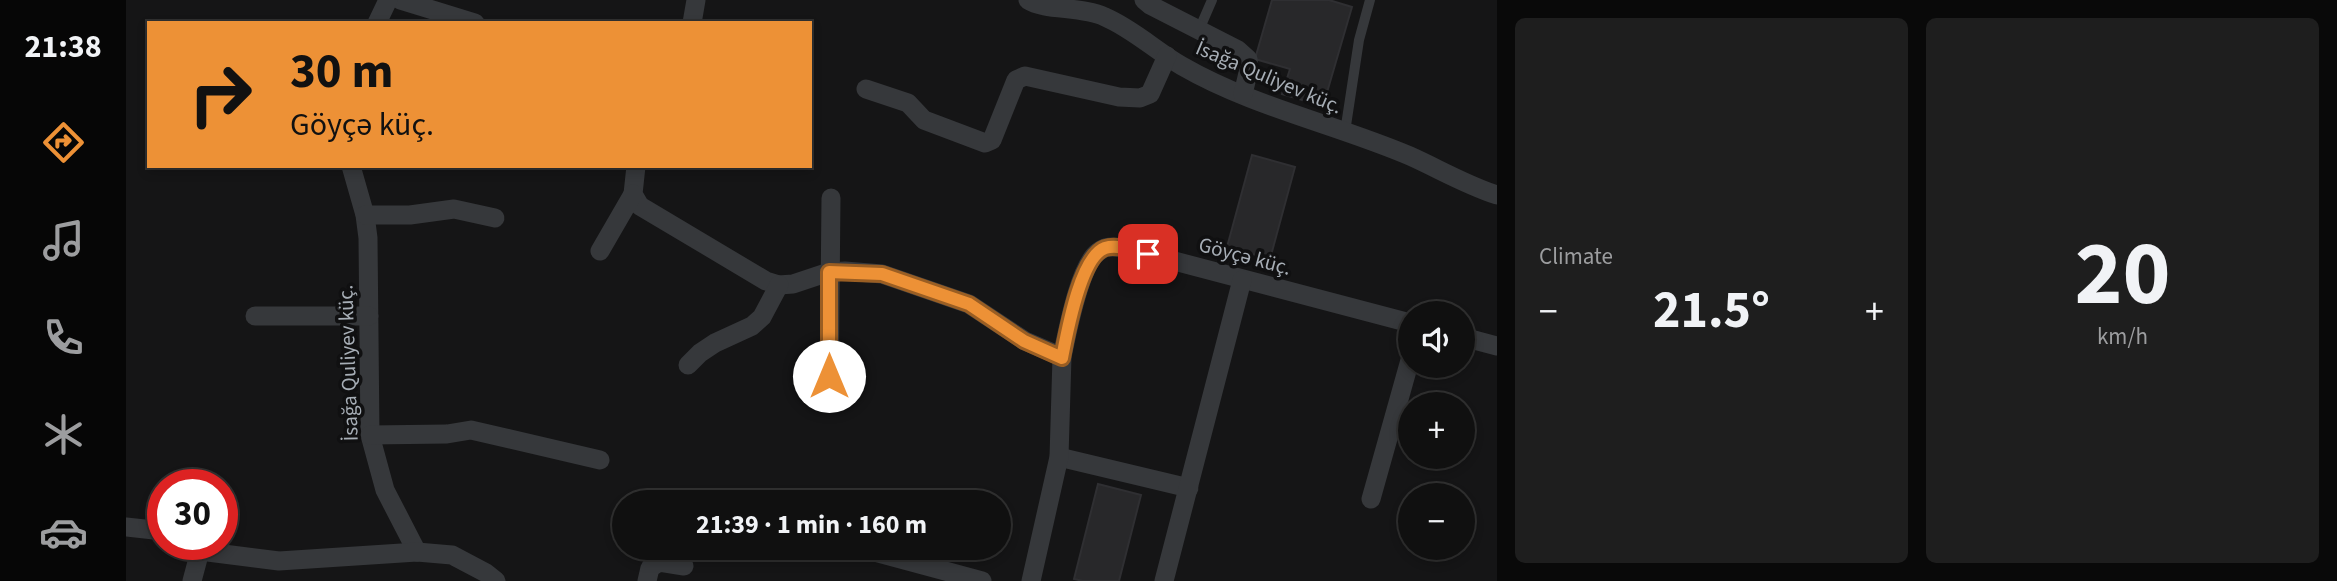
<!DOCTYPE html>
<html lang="en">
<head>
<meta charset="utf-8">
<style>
	:root { --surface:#101010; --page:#1e1e1e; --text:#f1f3f6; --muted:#9c9d9f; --line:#303030; --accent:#ed9136 }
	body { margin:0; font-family:"Source Sans 3",sans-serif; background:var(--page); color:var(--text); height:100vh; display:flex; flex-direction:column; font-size:26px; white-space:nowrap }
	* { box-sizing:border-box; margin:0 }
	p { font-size:23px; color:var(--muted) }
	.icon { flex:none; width:38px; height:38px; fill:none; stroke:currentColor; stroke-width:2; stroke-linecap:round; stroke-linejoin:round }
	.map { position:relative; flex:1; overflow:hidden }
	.sheet { display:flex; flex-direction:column; gap:18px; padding:18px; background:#090909; width:840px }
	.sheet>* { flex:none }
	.banner { position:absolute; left:21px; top:21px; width:665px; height:147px; border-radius:0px; box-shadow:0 4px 10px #0003,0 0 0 2px var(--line); background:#ed9136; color:#111; overflow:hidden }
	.fabs { position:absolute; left:1272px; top:301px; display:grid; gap:14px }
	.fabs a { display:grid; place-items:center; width:77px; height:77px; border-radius:50%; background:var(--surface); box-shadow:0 4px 10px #0003,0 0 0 2px var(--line); font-size:35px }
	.speed { position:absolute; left:21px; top:469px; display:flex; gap:14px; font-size:35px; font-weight:700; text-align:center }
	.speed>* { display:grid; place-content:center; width:91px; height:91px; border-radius:50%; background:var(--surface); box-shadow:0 4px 10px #0003,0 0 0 2px var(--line); line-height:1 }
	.speed .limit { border:10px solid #d22; background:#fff; color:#111 }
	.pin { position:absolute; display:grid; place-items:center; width:60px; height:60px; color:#fff; margin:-30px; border-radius:14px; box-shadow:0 4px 10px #0006 }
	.me { position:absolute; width:77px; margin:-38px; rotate:0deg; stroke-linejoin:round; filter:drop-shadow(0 0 5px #0008) }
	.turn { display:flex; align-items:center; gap:24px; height:147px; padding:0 28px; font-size:32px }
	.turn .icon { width:91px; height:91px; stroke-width:2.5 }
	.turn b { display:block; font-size:49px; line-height:60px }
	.big { font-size:52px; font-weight:700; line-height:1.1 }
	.sheet .tile { flex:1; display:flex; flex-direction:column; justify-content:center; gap:10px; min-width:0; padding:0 24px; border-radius:10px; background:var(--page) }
	.sheet .dial { align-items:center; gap:0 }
	.dial b { font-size:91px; line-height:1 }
	.heat { display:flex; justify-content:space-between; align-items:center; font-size:38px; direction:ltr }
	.sheet .tiles { flex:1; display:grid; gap:18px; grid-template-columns:repeat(2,1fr) }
	.trip { position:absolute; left:486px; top:490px; width:399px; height:70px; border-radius:35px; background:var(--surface); box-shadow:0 4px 10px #0003,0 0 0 2px var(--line); font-weight:700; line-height:70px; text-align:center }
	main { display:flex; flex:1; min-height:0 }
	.tabs { display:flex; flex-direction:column; width:126px; justify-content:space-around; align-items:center; background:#060606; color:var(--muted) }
	.tabs .icon { width:49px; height:49px }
	.tabs .on { color:var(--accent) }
	.tabs b { font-size:32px; color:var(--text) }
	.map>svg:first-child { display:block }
</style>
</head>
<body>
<main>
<nav class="tabs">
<b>21:38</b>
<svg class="icon on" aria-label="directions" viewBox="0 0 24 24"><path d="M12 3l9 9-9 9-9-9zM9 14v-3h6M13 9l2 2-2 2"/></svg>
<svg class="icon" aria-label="music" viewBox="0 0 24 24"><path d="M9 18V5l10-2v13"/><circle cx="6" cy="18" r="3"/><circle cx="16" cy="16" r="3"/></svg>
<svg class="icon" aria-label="phone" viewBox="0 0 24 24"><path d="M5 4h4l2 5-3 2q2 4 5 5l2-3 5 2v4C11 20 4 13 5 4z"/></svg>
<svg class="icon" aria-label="climate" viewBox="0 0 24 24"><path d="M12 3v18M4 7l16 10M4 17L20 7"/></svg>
<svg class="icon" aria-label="car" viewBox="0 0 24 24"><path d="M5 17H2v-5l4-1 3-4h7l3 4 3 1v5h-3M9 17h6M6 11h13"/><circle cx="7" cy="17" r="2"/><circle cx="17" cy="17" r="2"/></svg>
</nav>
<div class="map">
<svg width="1371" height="581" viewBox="0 0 1371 581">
	<rect width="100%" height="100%" fill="#151516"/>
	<g fill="#28282a" stroke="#2f2f32" stroke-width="2">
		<path d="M1146 0H1203L1226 7 1197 106 1156 94 1164 69 1129 59Z"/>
		<path d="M1126 155 1169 167 1144 259 1101 247Z"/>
		<path d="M972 484 1015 495 993 581H957L948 579Z"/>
	</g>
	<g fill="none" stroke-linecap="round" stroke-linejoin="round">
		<g stroke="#36383b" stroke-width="10">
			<path d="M1073 30 1086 0"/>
			<path d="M1219 132 1233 40 1244 0"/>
		</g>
		<g stroke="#36383b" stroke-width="19">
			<path d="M274 0 349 23"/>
			<path d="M902 0C919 11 957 6 979 17 1007 29 1030 51 1056 66 1127 107 1209 124 1284 156 1313 169 1340 185 1371 195"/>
			<path d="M1018 0 1024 5 1112 50 1122 59 1123 69 1117 94"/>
			<path d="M251 23 262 0"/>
			<path d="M566 23 570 0"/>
			<path d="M740 89 782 103 798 120 859 143 866 140 890 80 899 76 993 97 1014 98 1024 94 1041 56"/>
			<path d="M225 166 239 215 242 238 244 435 259 490 291 552"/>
			<path d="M510 166 507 194 514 206 640 281 653 285 667 284 703 272 719 271 756 274 843 304 899 341 936 357C941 334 953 266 972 252 980 245 989 247 999 248L1284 323"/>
			<path d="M239 215H284L328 209 369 218"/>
			<path d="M474 251 507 194"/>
			<path d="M129 316H243"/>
			<path d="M1337 337 1371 346"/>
			<path d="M562 365 574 353 589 343 626 326 636 317 653 285"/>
			<path d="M703 402 705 198"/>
			<path d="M244 435 321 434 345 430 474 460"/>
			<path d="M933 457 1063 488"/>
			<path d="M1245 499 1284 360"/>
			<path d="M0 527 37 531"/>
			<path d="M64 544 74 551 153 561 291 552 326 555 360 573 370 581"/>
			<path d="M734 548 856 581"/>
			<path d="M66 581 74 551"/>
			<path d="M521 581 524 568 533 562 558 566"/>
			<path d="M905 581 933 457 936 357"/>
			<path d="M1038 581 1116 280"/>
		</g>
	</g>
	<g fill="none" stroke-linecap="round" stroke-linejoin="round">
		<g stroke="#9a5e23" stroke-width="18">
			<path id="route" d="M703 376V272L756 274 843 304 898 341 936 358C941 333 954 257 979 248 992 244 1009 251 1022 254"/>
		</g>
		<use href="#route" stroke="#ed9136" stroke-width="12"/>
	</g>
	<g text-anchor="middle" stroke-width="7" stroke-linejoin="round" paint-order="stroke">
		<g font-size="21" fill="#a7aeb6" stroke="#101011">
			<text transform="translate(1143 77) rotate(23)" y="7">İsağa Quliyev küç.</text>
			<text transform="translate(1119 256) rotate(15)" y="7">Göyçə küç.</text>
			<text transform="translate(222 363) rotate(-92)" y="7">İsağa Quliyev küç.</text>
		</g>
	</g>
</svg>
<div class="fabs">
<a><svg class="icon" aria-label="sound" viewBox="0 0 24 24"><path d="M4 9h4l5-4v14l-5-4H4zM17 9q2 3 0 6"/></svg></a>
<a>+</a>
<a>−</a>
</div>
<div class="speed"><div class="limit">30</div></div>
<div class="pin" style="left:1022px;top:254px;background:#d93025"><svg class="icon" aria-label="arrive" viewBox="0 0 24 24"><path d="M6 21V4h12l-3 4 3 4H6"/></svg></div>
<svg class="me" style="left:703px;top:376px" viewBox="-20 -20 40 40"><circle r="19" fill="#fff"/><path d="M0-13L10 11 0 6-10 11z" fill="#ed9136"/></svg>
<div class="trip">21:39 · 1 min · 160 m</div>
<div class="banner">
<div class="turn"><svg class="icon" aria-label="right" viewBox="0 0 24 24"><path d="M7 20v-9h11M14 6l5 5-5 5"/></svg><div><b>30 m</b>Göyçə küç.</div></div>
</div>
</div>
<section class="sheet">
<div class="tiles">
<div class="tile"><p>Climate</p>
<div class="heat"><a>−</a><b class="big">21.5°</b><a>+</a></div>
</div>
<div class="tile dial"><b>20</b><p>km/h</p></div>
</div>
</section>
</main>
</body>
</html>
